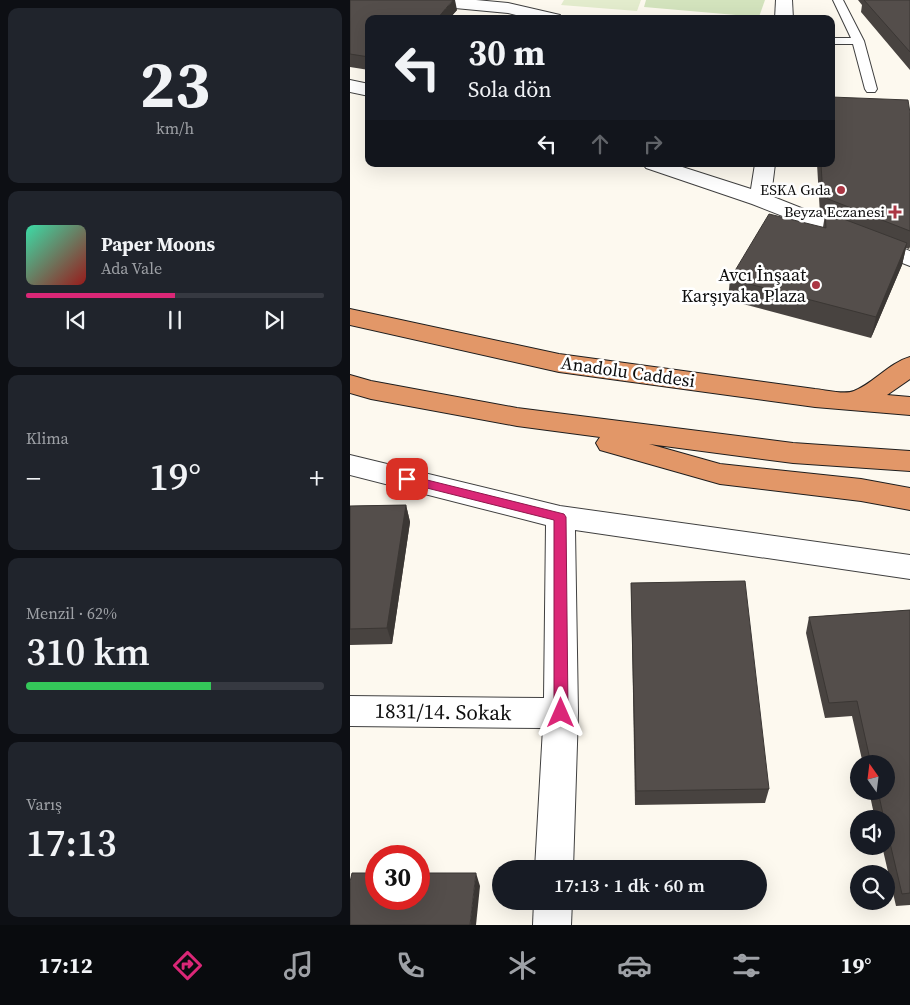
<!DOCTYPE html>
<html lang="tr">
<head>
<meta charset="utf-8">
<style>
	:root { --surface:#171b24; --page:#20242c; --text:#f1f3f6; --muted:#9ea1a6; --line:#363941; --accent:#db2777 }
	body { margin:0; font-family:"Source Serif 4",serif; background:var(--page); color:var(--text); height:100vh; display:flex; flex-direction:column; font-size:19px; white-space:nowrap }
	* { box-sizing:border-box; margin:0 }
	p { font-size:16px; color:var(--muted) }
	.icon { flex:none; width:28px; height:28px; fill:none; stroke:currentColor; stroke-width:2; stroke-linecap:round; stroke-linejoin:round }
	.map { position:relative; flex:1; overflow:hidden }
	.details { display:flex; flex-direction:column; gap:8px; padding:8px; background:#0d0f14; width:350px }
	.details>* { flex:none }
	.banner { position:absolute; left:15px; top:15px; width:470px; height:152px; border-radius:10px; box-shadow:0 5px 20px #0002; background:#171b24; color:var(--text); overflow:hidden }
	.needle { width:32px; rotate:346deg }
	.fabs { position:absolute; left:500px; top:755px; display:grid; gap:10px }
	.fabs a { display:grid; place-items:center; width:45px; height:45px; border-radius:50%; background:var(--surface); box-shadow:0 5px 20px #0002; font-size:25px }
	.speed { position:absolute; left:15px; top:845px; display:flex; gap:10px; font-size:25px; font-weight:700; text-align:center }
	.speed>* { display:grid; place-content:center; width:65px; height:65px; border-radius:50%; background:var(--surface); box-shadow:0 5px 20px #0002; line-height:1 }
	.speed .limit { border:8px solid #d22; background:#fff; color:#111 }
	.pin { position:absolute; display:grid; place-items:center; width:42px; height:42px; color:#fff; margin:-21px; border-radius:10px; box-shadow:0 2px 8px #0006 }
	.me { position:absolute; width:55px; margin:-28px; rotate:0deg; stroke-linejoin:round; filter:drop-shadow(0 0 4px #0008) }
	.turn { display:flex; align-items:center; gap:18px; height:105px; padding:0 20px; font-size:22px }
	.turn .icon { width:65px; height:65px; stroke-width:2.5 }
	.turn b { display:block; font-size:35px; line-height:42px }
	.lanes { display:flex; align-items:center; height:48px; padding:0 20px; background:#0003; justify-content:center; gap:25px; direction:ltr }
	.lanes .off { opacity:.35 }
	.big { font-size:38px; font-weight:600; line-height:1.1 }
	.details .widget { flex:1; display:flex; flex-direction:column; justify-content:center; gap:8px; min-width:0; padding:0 18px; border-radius:10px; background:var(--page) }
	.details .dial { align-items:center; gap:0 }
	.dial b { font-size:65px; line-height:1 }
	.song { display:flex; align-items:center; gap:15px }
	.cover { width:60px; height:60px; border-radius:8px; background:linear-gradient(135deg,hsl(160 70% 55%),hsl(0 70% 35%)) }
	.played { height:5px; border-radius:2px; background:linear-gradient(90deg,var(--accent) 50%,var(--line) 50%) }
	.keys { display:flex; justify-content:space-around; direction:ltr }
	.heat { display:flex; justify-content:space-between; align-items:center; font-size:28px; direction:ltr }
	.charge { height:8px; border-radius:4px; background:linear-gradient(90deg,#34c759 62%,var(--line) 0) }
	.trip { position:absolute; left:142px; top:860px; width:275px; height:50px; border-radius:25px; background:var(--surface); box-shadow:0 5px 20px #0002; font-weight:600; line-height:50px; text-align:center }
	.tab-bar { display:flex; height:80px; justify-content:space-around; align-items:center; background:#090b0e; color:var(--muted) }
	.tab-bar .icon { width:35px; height:35px }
	.tab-bar .selected { color:var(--accent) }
	.tab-bar b { font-size:22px; color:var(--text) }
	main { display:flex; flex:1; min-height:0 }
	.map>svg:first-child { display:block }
</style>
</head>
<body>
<main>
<section class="details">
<div class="widget dial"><b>23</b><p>km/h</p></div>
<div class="widget">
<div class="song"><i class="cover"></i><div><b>Paper Moons</b><p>Ada Vale</p></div></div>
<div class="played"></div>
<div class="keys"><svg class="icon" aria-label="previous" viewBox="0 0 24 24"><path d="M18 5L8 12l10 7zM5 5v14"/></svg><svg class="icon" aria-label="pause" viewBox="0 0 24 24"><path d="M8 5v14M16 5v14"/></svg><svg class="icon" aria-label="next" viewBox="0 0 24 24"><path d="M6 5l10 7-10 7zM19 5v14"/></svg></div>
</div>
<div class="widget"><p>Klima</p>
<div class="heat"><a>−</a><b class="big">19°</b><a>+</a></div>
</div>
<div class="widget"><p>Menzil · 62%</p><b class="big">310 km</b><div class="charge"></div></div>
<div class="widget"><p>Varış</p><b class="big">17:13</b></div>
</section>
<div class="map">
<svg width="560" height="925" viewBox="0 0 560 925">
	<rect width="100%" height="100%" fill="#fdf9ef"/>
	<path fill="#d3e3bd" d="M296 0H415L409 17 294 7Z"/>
	<path fill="#e3eccd" d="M214 0H291L287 11 211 5Z"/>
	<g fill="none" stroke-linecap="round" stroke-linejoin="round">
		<g stroke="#404040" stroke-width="2">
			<path id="lane" d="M483 0H493L514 41 527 89 525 92H517L515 89 503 44H481V38H501Z"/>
		</g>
		<g stroke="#404040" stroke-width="2">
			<g id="street">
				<path d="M65 0H126L158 3 210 15 212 19H182L158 13 73 5 67 4Z"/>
				<path d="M426 0H442L443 19H425Z"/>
				<path d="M0 80 19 84V96L0 92Z"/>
				<path d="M293 164H323L401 189 405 164H425L421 196 560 251V266L402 204 296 168Z"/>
				<path d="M0 455 210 506 560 555V579L225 530 228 713 223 869H185L193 728 0 726V696L194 698 196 525 0 475Z"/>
				<path d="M184 901H222L221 925H183Z"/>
			</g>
		</g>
		<g stroke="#1e1e1e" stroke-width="2">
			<g id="highway">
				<path d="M0 309 209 354 465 389C476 390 494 395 504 391 524 383 539 363 560 357V379L537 395 560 397V415L465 407 209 372 0 325Z"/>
				<path d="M0 375 21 381 167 408 443 443 560 451V471L443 463 299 444 370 464 511 479 560 488V510L511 501 370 484 250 450 246 443 250 437 167 426 21 399 0 393Z"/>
			</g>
		</g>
		<use href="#lane" fill="#fff" fill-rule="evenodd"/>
		<use href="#street" fill="#fff" fill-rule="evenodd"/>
		<use href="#highway" fill="#e29768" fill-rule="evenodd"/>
	</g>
	<g fill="#484340">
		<path d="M0 0 107 10 99 19H19V70L0 67Z"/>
		<path d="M508 0H560V70L511 12 512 5Z"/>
		<path d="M560 113V247L559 249 556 248 552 265 521 338 378 300 380 279 473 227 475 215 470 214 467 164H481Z"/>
		<path d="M56 505 60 522 42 644 0 645V506Z"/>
		<path d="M281 583 419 789 415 803 285 805Z"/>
		<path d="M560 610V905L546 906 532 846H536V819H525L519 791H536V764H513L502 716 475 718 456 633 459 617Z"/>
	</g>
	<g fill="#3b3734">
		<path d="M103 0H105L107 10 99 19H87Z"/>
		<path d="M557 243 552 265 521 338 526 317Z"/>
		<path d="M56 505 60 522 42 644 37 628Z"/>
		<path d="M126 873 130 886 126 925H120Z"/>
	</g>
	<g fill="#544e4b" stroke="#3b3734">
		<path d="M0 0H103L87 19H19V57L0 54Z"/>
		<path d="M514 0H560V52Z"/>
		<path d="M180 16 199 19H177Z"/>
		<path d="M481 97 558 100 560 113V231L473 197 471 164H481Z"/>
		<path d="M475 212 557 243 526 317 380 279 419 214 476 228Z"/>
		<path d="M56 505 37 628 0 629V506Z"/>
		<path d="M395 581 419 789 286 791 281 583Z"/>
		<path d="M560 610V893L552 894 536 826V819H534L528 791H536V764H521L507 701 479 703 459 617Z"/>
		<path d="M2 873H26V899H69V873H126L120 925H0V882Z"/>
	</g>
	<path fill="#db2777" stroke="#8e194d" d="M57 475 214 514 216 517 218 713 216 718 211 720 206 718 204 713V520L53 482 52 479Z"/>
	<g fill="#ab3744" stroke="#fff" stroke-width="2">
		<circle cx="491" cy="190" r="5"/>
		<path d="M542.5 204.5h5v5h5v5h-5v5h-5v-5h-5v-5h5z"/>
		<circle cx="466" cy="285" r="5"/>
	</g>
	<g text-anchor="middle" stroke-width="5" stroke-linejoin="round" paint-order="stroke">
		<g font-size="15" fill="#0d0d0d" stroke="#fff" text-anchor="end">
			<text x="481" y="195">ESKA Gıda</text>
			<text x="535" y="217">Beyza Eczanesi</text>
		</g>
		<g font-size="18" fill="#0d0d0d" stroke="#fff" text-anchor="end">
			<text x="456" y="281">Avcı İnşaat<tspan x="456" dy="21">Karşıyaka Plaza</tspan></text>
		</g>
		<g font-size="18" fill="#0d0d0d" stroke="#fff">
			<text transform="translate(278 372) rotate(8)" y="6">Anadolu Caddesi</text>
		</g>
		<g font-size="21" fill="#0d0d0d" stroke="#fff">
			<text transform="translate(93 712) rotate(1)" y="7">1831/14. Sokak</text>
		</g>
	</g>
</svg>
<div class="fabs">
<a><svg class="needle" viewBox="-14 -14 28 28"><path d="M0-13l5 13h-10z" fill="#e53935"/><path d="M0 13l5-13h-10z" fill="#9ea1a6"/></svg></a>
<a><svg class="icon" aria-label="sound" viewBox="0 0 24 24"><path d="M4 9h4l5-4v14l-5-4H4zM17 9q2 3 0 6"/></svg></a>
<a><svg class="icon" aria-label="search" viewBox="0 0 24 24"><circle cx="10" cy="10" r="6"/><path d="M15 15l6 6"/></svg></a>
</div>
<div class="speed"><div class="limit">30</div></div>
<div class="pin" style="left:57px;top:479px;background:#d93025"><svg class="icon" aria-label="arrive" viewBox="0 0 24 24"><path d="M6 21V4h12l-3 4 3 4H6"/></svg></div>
<svg class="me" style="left:211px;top:713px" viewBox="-20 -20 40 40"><path d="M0-17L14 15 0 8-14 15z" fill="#db2777" stroke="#fff" stroke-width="4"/></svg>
<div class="trip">17:13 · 1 dk · 60 m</div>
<div class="banner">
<div class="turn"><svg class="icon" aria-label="left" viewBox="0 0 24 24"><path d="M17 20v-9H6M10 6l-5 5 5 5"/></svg><div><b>30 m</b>Sola dön</div></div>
<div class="lanes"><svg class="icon" aria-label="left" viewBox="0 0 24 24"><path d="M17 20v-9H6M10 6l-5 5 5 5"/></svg><svg class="icon off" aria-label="ahead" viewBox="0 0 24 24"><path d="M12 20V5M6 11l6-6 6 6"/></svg><svg class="icon off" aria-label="right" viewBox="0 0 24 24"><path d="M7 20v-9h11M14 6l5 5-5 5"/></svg></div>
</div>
</div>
</main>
<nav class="tab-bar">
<b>17:12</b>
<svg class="icon selected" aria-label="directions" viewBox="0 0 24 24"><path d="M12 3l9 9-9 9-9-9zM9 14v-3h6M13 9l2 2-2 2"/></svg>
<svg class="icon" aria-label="music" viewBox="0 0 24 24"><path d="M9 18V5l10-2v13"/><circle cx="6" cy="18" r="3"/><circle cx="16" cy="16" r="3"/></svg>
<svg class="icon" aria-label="phone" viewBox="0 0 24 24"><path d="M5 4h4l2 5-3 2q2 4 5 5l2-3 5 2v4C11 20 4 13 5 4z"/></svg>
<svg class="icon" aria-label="climate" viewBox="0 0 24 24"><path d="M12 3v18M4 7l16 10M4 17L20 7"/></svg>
<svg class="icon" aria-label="car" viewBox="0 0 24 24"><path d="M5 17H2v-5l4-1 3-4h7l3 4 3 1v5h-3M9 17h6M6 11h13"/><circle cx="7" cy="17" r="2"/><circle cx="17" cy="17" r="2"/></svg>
<svg class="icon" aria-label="filters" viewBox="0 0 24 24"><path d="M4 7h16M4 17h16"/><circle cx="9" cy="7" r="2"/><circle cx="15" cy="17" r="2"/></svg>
<b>19°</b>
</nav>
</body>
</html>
